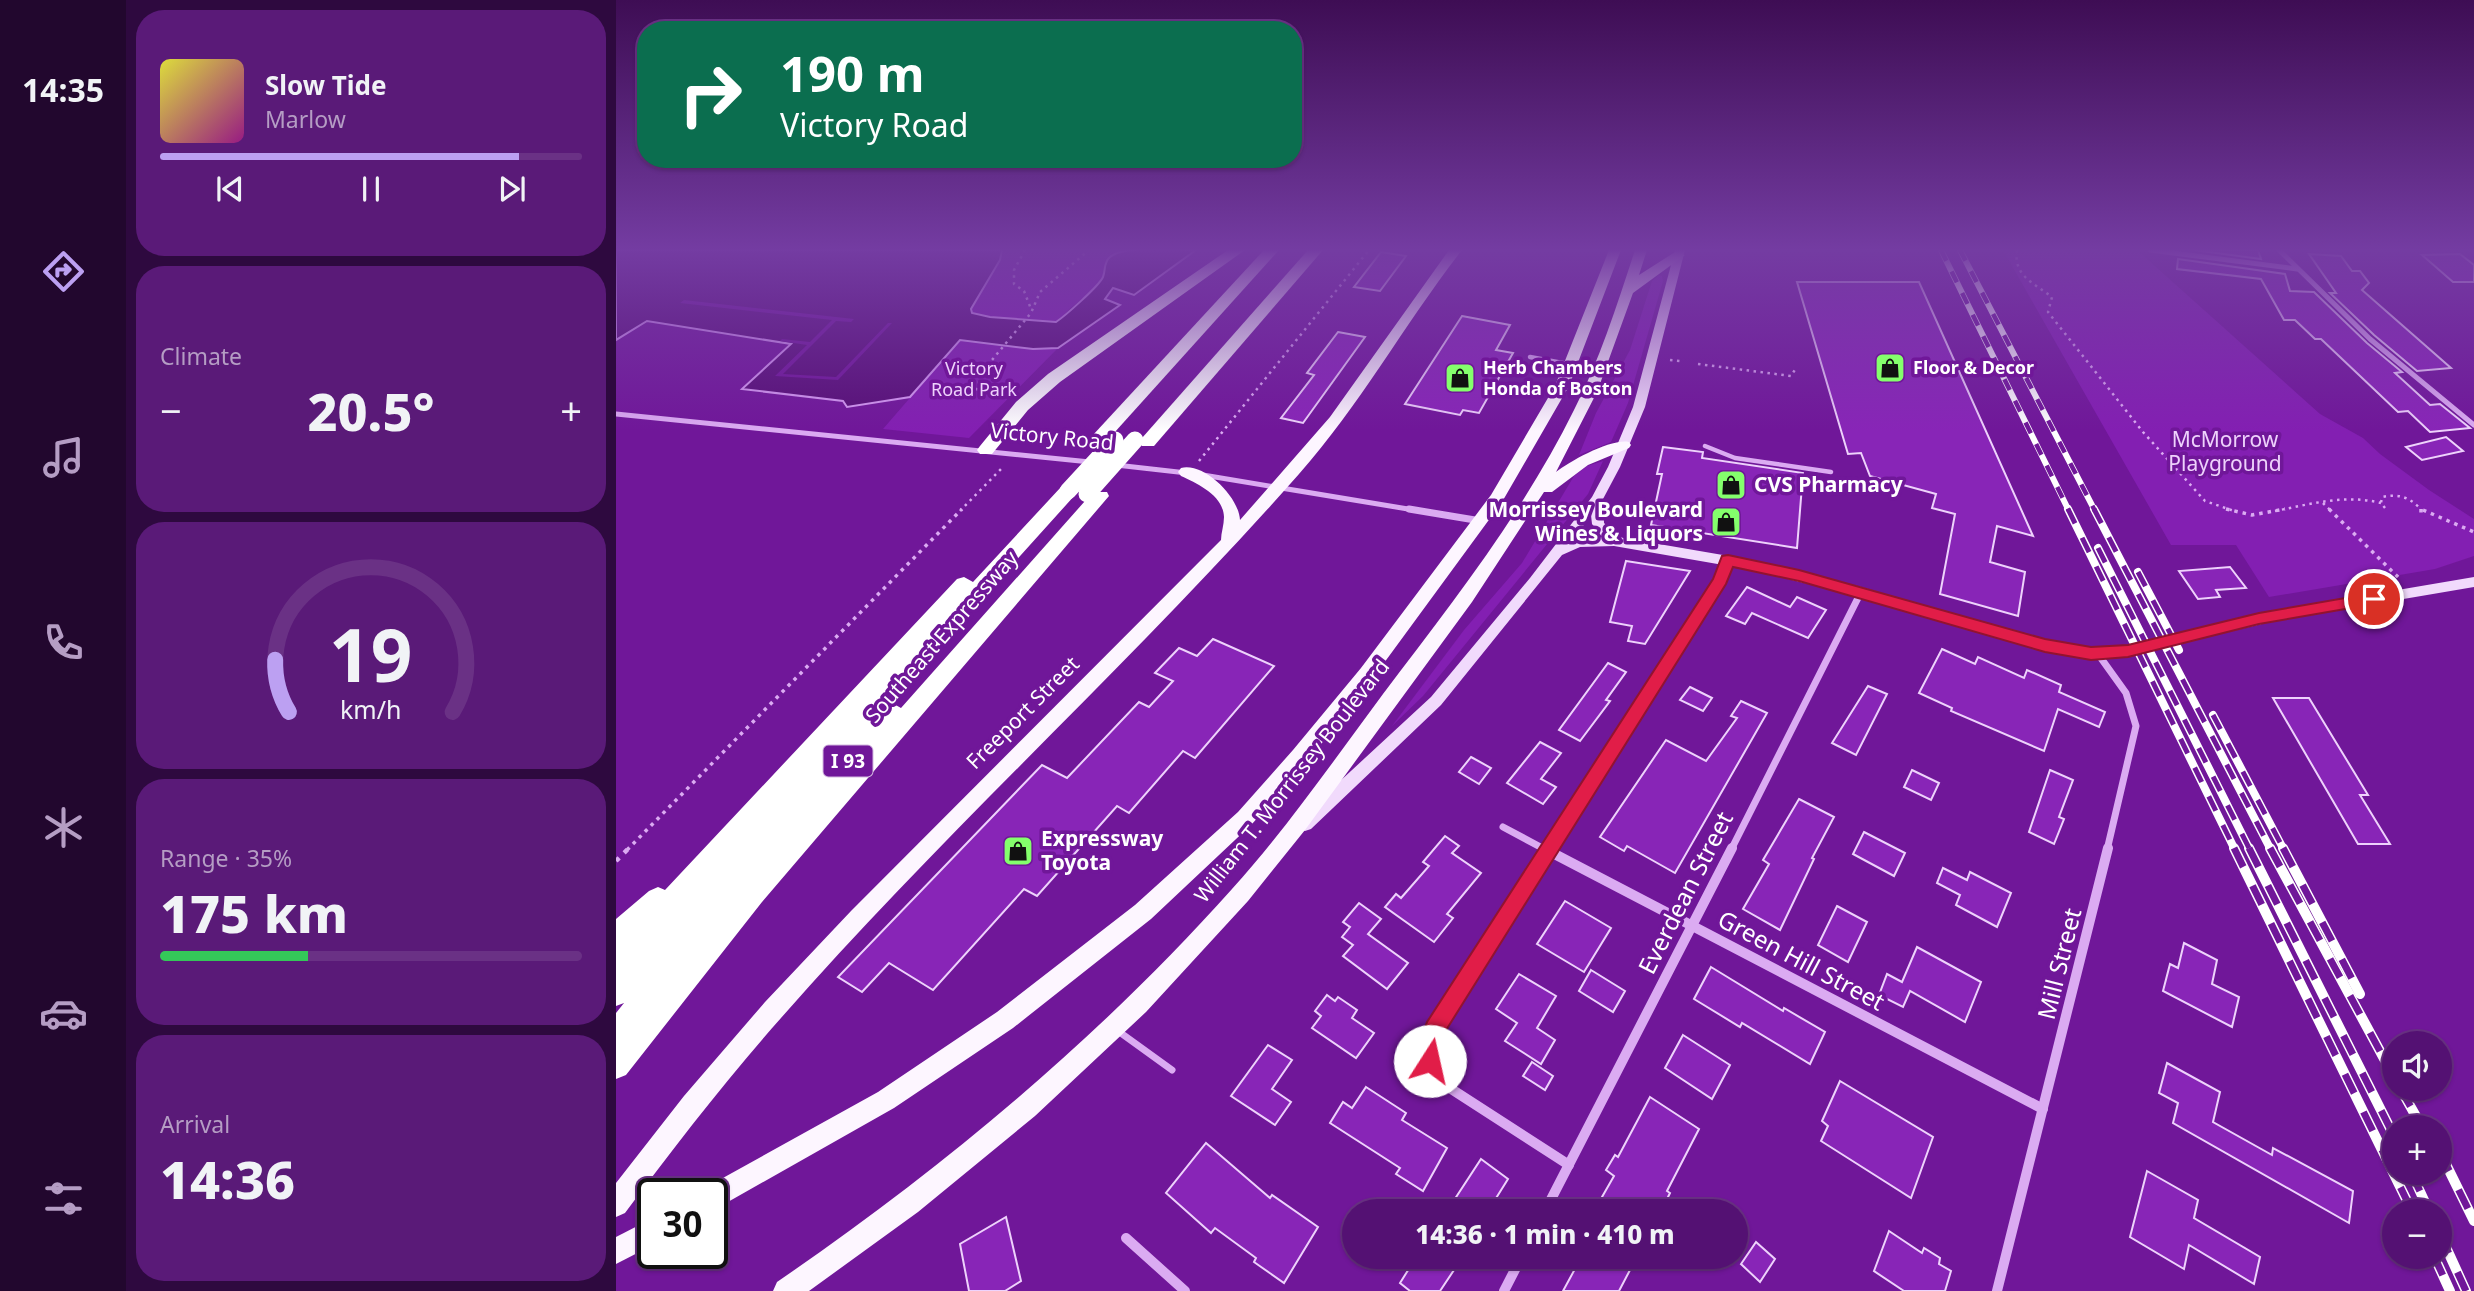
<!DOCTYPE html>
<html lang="en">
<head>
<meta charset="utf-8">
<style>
	:root { --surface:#541173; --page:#5a1a78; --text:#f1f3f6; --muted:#b59dc4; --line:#6a3185; --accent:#bca0f2 }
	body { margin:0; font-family:"Noto Sans",sans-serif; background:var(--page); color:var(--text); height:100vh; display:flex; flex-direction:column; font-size:26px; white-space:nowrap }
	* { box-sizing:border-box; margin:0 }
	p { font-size:23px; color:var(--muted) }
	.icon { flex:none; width:38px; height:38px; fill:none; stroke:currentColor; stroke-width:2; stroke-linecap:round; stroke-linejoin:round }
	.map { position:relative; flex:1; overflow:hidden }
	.side { display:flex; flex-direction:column; gap:10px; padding:10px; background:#2e093f; width:490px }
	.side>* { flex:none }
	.hud { position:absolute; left:21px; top:21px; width:665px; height:147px; border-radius:28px; box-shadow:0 2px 5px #0004,0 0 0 2px var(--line); background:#0b6e4f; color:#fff; overflow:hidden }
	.tools { position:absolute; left:1766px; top:1031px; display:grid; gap:14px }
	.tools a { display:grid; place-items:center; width:70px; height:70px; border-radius:50%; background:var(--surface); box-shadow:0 2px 5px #0004,0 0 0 2px var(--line); font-size:35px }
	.speed { position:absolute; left:21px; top:1178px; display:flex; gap:14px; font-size:35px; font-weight:700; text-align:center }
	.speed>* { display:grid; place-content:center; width:91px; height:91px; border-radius:50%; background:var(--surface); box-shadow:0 2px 5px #0004,0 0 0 2px var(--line); line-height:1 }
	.speed .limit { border:4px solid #111; border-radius:10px; background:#fff; color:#111 }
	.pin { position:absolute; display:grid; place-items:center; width:60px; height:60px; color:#fff; margin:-30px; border:4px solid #fff; border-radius:50%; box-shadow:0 2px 7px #0007 }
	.me { position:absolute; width:77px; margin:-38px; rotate:10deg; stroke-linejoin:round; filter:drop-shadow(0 0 5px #0008) }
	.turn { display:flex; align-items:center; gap:24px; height:147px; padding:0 28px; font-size:32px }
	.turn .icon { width:91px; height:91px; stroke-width:2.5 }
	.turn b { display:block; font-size:49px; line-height:60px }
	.big { font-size:52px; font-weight:800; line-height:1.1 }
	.side .widget { flex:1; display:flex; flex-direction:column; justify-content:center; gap:10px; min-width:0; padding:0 24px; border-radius:28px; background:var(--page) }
	.side .dial { align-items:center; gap:0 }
	.dial svg { height:182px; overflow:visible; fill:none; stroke:var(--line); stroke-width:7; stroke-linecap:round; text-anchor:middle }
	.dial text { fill:var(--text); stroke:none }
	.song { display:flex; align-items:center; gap:21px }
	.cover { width:84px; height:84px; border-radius:10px; background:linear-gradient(135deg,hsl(60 70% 55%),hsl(310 70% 35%)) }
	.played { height:7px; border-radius:4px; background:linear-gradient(90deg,var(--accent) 85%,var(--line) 85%) }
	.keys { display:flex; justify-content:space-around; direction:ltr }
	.heat { display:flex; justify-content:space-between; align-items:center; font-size:38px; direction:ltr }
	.charge { height:10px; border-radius:5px; background:linear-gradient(90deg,#34c759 35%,var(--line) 0) }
	.trip { position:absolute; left:726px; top:1199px; width:406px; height:70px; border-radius:35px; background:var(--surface); box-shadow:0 2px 5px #0004,0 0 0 2px var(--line); font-weight:800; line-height:70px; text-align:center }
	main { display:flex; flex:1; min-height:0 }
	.tab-bar { display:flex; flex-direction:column; width:126px; justify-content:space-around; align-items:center; background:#22072e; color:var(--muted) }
	.tab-bar .icon { width:49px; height:49px }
	.tab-bar .active { color:var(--accent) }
	.tab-bar b { font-size:32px; color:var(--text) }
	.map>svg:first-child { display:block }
</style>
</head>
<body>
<main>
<nav class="tab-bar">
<b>14:35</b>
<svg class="icon active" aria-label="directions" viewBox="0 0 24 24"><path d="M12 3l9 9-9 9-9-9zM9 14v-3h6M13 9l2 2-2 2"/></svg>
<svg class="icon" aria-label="music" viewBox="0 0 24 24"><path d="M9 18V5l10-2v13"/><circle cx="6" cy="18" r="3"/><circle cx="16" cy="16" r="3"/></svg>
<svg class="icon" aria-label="phone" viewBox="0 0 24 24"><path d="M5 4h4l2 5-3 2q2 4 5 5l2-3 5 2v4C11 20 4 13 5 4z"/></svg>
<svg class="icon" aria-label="climate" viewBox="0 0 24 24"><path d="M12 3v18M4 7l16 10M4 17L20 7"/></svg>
<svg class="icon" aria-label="car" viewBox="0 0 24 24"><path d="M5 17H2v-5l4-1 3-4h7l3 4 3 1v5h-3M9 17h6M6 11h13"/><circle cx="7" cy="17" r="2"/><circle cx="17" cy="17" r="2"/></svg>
<svg class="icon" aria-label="filters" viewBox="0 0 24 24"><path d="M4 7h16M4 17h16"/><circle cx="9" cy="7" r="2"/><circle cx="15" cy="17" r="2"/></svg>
</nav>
<section class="side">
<div class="widget">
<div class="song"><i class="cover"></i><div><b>Slow Tide</b><p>Marlow</p></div></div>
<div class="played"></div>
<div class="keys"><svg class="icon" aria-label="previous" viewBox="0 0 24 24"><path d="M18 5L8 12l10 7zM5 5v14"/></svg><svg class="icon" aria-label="pause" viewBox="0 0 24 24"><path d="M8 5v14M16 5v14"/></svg><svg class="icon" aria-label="next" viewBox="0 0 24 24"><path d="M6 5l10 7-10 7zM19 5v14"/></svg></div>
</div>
<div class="widget"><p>Climate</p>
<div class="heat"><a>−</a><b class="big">20.5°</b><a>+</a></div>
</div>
<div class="widget dial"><svg viewBox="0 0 100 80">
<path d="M14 69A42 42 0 1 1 86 69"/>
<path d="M14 69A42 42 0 0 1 8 46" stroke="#bca0f2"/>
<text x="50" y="56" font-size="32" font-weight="700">19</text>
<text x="50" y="72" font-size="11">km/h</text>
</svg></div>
<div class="widget"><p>Range · 35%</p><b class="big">175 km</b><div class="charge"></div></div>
<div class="widget"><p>Arrival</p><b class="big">14:36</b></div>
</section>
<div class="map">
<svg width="1858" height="1291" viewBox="0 0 1858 1291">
	<rect width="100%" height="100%" fill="#701799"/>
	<g fill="#831fb2">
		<path d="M386 250H509C483 260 496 262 485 279 478 291 467 298 457 306 450 311 447 317 440 322L374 317 356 313 355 310 384 260Z"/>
		<path d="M1387 250H1521L1704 414 1747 438 1764 454 1813 490 1858 519V556L1819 569 1653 597 1620 545H1555Z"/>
		<path d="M1043 275 1046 276 1047 281 1012 403 995 442 963 455 980 413 1014 350 1036 281Z"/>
		<path d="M344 340 417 349 442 348 353 438 267 429Z"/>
		<path d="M987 461 972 494 807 696 776 726 848 630 906 563 958 476 971 466Z"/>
	</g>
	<path fill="#570f76" stroke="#d79df4" stroke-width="2" d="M0 250H386L384 260 355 309 356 313 374 317 440 322C449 316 483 286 487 277 490 270 487 263 494 257 508 245 561 250 580 250L518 295 497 288 489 299 504 305 442 348 417 349 344 340 294 397 231 407 227 401 126 389 175 344 31 321 0 340Z"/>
	<path fill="#701799" d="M68 300 238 319 235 322 220 321 167 374 220 377 272 323H276L222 380 159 376 191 345 164 341 166 339 194 342 216 320 64 303Z"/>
	<g fill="#8825b7" stroke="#eed2fc" stroke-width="2">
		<path d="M1578 250H1642L1645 259Z"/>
		<path d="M765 252 790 256 764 291 738 287Z"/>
		<path d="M1693 254 1725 256 1736 271H1744L1753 283 1746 290 1835 368 1801 371 1758 335 1714 293H1720Z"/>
		<path d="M1844 254 1858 265V282H1837L1806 255Z"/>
		<path d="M1562 259 1669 274 1674 291 1698 292 1751 343 1786 372 1779 373 1814 405 1824 404 1854 428 1814 432 1792 411 1782 412 1705 339H1699L1679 320H1668L1645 279 1561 269Z"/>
		<path d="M1181 282H1303L1417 536 1381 526 1374 562 1409 572 1402 616 1324 594 1339 514 1316 508 1320 494 1254 476 1245 453 1232 454Z"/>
		<path d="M846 316 894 325 880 350 897 353 863 413 847 410 844 415 789 404Z"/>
		<path d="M722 332 749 337 687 423 665 418 698 375 691 373Z"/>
		<path d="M1830 437 1847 451 1806 460 1790 447Z"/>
		<path d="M1047 447 1087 452 1086 458 1187 473 1181 548 1035 525 1046 474H1041Z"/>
		<path d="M1010 561 1074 571 1029 644 1012 641 1016 626 994 622Z"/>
		<path d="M1614 567 1630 588 1600 590 1604 597 1582 599 1563 571Z"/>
		<path d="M1131 587 1174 607 1181 597 1210 610 1192 638 1136 613 1129 624 1110 616Z"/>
		<path d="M597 639 658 666 579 758 567 751 513 813 501 806 421 896 408 889 317 990 273 963 246 992 222 977 426 765 451 778 523 702 533 707 557 681 539 673 563 648 581 656Z"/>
		<path d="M1326 649 1359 664 1362 657 1408 678 1411 670 1445 685 1443 692 1489 712 1483 727 1442 709 1428 751 1335 711 1336 708 1303 693Z"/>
		<path d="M992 663 1010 672 990 700 994 701 964 741 943 730Z"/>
		<path d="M1252 686 1271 694 1240 755 1216 743Z"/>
		<path d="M1074 687 1096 698 1087 711 1064 700Z"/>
		<path d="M1657 698H1693L1752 795H1744L1774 844H1742Z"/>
		<path d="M1125 701 1151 713 1059 873 1011 846 1008 851 984 837 1050 740 1090 761 1121 718 1115 716Z"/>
		<path d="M924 742 945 753 925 779 940 787 927 804 891 783Z"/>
		<path d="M855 757 875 768 863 784 843 772Z"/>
		<path d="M1296 770 1323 783 1315 800 1288 787Z"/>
		<path d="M1434 770 1457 780 1443 817 1448 819 1438 844 1413 832Z"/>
		<path d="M1183 799 1218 817 1196 858 1198 859 1164 930 1127 909 1153 864 1147 860Z"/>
		<path d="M1248 832 1289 853 1278 876 1237 854Z"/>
		<path d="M829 836 843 846 836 853 865 873 831 914 837 918 818 942 769 907 780 894 785 898 813 866 807 862Z"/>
		<path d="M1327 868 1351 880 1354 872 1395 893 1381 927 1340 905 1344 895 1321 883Z"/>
		<path d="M949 901 995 928 968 972 921 944Z"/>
		<path d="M743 903 765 919 752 934 792 963 771 989 727 956 737 945 726 937 734 927 727 922Z"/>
		<path d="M1221 906 1251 922 1232 962 1202 945Z"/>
		<path d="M1568 943 1601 960 1596 984 1623 997 1616 1027 1547 991 1554 964 1562 968Z"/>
		<path d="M1301 947 1365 982 1349 1022 1294 991 1287 1007 1263 995 1271 974 1286 982Z"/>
		<path d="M1095 967 1167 1011 1168 1008 1209 1032 1194 1064 1126 1023 1124 1027 1078 999Z"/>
		<path d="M975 970 1009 991 997 1012 963 991Z"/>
		<path d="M903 974 940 996 921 1028 939 1040 925 1064 889 1041 901 1023 880 1009Z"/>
		<path d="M711 995 719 1001 722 997 741 1010 736 1018 758 1033 740 1058 696 1028 705 1016 699 1011Z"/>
		<path d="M1067 1035 1114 1065 1096 1099 1049 1068Z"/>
		<path d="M652 1045 676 1060 656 1089 675 1102 659 1125 615 1096Z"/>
		<path d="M916 1062 937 1076 929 1090 907 1076Z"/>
		<path d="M1551 1063 1604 1092 1597 1122 1656 1155 1657 1148 1737 1191 1733 1223 1557 1123 1562 1103 1543 1093Z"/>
		<path d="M1224 1081 1317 1137 1295 1198 1205 1141 1212 1126 1206 1121Z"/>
		<path d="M750 1087 790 1113 786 1120 831 1148 807 1191 780 1174 784 1168 714 1123 727 1102 736 1108Z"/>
		<path d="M1034 1097 1083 1129 1051 1191 1054 1193 1045 1211H1006L986 1197 998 1176 990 1170 999 1155 1002 1157Z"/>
		<path d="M590 1143 654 1198 656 1195 702 1227 668 1283 638 1262 640 1258 599 1228 595 1233 550 1193Z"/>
		<path d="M865 1159 892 1179 872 1211H831Z"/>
		<path d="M1531 1171 1582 1200 1578 1218 1644 1257 1638 1284 1573 1245 1568 1269 1514 1237Z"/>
		<path d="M390 1217 405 1281 389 1291H353L344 1244Z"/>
		<path d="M1273 1231 1306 1253 1308 1248 1324 1258 1323 1264 1335 1271 1329 1291H1288L1258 1271Z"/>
		<path d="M1140 1242 1159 1259 1144 1282 1125 1264Z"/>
		<path d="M801 1256H822L838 1270 824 1291H794L784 1283Z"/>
		<path d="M966 1256H996L1014 1270 1003 1291H947Z"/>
	</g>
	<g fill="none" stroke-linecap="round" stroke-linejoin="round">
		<g stroke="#dbabf2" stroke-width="2.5" stroke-dasharray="2.5 4.5" stroke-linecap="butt">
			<path d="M409 250 398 270V284L408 291 415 309"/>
			<path d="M1401 250C1397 276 1418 283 1436 297L1432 312 1527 432 1589 501 1618 511"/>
			<path d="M1054 360 1064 361"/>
			<path d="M1082 364 1175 376 1180 368"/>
			<path d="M358 397 366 372 415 313 424 292 473 250"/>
			<path d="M583 461 753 250"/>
			<path d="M1707 503 1715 511"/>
			<path d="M1769 508 1765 503 1766 497C1783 493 1796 498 1806 511"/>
			<path d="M344 511 388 466"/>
			<path d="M1659 511C1695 504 1729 494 1765 503"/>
		</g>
		<g stroke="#dbabf2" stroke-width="3.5" stroke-dasharray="3.5 5" stroke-linecap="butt">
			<path d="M1610 509 1636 515 1669 509"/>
			<path d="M1713 509 1784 579"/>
			<path d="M1805 509V517"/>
			<path d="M1807 510 1858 532"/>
			<path d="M11 850 346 509"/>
		</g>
		<path stroke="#dbabf2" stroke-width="4.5" stroke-dasharray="4.5 7" stroke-linecap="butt" d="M0 861 13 848"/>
		<g stroke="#dbabf2" stroke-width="4.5">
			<path d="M914 357 952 364"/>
			<path d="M1089 446 1119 458 1215 472"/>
		</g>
		<path stroke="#dbabf2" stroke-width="7" d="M502 1031 556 1070"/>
		<g stroke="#dbabf2" stroke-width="5">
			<path d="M1534 250 1681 269"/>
			<path d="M1663 250 1754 339 1858 425"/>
			<path d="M0 414 474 462"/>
			<path d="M500 465 571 473"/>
			<path d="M587 475 804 511"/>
		</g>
		<g stroke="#dbabf2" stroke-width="7">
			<path d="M793 509 865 521"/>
			<path d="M1482 654 1510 693 1520 726 1491 850"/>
			<path d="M887 827 930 850"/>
			<path d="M933 850 1104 580 1112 560"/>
			<path d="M1115 850 1245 592"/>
		</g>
		<g stroke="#dbabf2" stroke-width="10">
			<path d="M927 848 1427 1109"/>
			<path d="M934 848 815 1036 814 1061 826 1083 953 1165"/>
			<path d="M929 1211 1116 848"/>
			<path d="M510 1238 569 1291"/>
			<path d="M888 1291 906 1256"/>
			<path d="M1381 1291 1492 848"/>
		</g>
		<path fill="#f1dafc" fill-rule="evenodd" d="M1059 250H1069L1029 407 1004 467 987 499 988 523 1002 537 1136 560 1245 587 1429 641 1482 648 1512 646 1658 611 1858 577V587L1658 621 1512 656 1482 660 1429 651 1245 597 1136 570 998 546 964 547 946 555 825 705 695 829 689 831 683 829 681 824 683 819 815 697 914 578 976 497 992 467 1017 407ZM975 515 976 524 986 537 958 539Z"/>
		<g fill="#fdf6ff" fill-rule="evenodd">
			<path d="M833 250H846C789 323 745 404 683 474 518 661 331 829 165 1018 110 1080 59 1146 9 1213L0 1217V1183L68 1096 149 1002 235 911 605 540C605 533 608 525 608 517 607 495 582 484 565 476L562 472 565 468C588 462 623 497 624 520L714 417Z"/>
			<path d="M993 250H1005L953 386 886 502 757 678 691 762 636 824 535 919 397 1028 278 1108 96 1211V1194H85L87 1189 262 1092 381 1012 519 905 622 812 677 750 745 668 875 495 939 386Z"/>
			<path d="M1019 250H1031L1023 275 1059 252 1069 255 1017 293 981 392 940 472C954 461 996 438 1013 442L1015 445 1013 448 972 465 936 492H928L856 602 689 830 632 901 530 1012 419 1116 302 1212 193 1291H157L161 1282C327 1168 481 1040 616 889 671 828 718 760 767 694 836 603 907 513 958 410 984 359 1001 305 1019 250Z"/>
			<path d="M37 1218V1245L0 1264V1237Z"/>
		</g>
		<g fill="#fff" fill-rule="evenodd">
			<path d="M612 250H629L444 382 412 410 376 454H364L361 450 364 446 400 402 432 374Z"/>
			<path d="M648 250H663L489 443H477L474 439 477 435Z"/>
			<path d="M692 250H707L538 446H526L523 442 526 438Z"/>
			<path d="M452 485 459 487 461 491 459 495 270 705 276 703 285 708 477 492H491L493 496 146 902 10 1075 0 1079V1013L8 1003 0 1006V919L33 891 42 887 49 890 341 579 348 577 357 582 445 487Z"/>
		</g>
		<g stroke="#fff" stroke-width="6">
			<g id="rail-far2">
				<path d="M1325 250 1453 511"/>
				<path d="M1344 250 1479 511"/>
			</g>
		</g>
		<g stroke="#fff" stroke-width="8">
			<g id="rail-far1">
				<path d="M1452 509 1619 850"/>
				<path d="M1478 509 1655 850"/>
				<path d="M1482 548 1634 850"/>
				<path d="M1522 572 1563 650"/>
				<path d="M1597 715 1668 850"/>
			</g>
		</g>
		<g stroke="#fff" stroke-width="10">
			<g id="rail">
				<path d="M1618 848 1796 1211"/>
				<path d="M1633 848 1778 1136"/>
				<path d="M1654 848 1778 1077"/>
				<path d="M1667 848 1744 994"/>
				<path d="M1784 1088 1806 1127"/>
				<path d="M1824 1152 1858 1221"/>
				<path d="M1795 1172 1813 1211"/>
				<path d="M1824 1234 1850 1291"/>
				<path d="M1818 1256 1834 1291"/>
			</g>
		</g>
		<use href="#rail-far2" stroke="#701799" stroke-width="4.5" stroke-dasharray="12" stroke-linecap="butt"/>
		<use href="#rail-far1" stroke="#701799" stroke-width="5" stroke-dasharray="16" stroke-linecap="butt"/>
		<use href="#rail" stroke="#701799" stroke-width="7" stroke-dasharray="21" stroke-linecap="butt"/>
		<g stroke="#fff" stroke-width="17">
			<path d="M452 491 499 440"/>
			<path d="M471 494 519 440"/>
		</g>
	</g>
	<linearGradient id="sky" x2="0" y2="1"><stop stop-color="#3e0d54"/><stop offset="0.58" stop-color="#743ca2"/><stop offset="1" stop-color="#743ca2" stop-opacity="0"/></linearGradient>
	<rect width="1858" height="431" fill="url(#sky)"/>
	<path fill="#e11d48" stroke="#92132f" stroke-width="2" d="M1112 555 1183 570 1429 639 1475 647 1512 645 1643 613 1758 593 1765 599 1758 604 1643 624 1512 657 1475 660 1429 652 1183 581 1117 567 1110 584 827 1035 821 1069 814 1072 806 1069 803 1046 811 1022 1097 579 1106 556Z"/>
	<defs>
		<g id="shop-square" transform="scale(1.575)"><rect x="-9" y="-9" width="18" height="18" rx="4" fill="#84ff6c" stroke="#701799"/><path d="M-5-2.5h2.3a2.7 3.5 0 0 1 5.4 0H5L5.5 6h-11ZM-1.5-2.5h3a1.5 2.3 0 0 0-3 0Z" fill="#111"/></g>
	</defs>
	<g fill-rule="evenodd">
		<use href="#shop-square" x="1274" y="368"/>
		<use href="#shop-square" x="844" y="378"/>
		<use href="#shop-square" x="1115" y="485"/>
		<use href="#shop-square" x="1110" y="522"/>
		<use href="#shop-square" x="402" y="851"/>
	</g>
	<g text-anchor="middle" stroke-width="7" stroke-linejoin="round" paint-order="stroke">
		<g font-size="18" font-weight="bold" fill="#fff" stroke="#701799" text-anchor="start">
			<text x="867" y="374">Herb Chambers<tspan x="867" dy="21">Honda of Boston</tspan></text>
			<text x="1297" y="374">Floor &amp; Decor</text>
		</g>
		<g font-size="18" fill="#eed2fc" stroke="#701799">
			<text x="358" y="375">Victory<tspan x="358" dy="21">Road Park</tspan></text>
		</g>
		<rect fill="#701799" stroke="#d4b9e0" stroke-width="2" x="207.5" y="745.5" width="49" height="31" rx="5"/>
		<g font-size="19" font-weight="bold" fill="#fff">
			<text x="232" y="768">I 93</text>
		</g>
		<g font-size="21" fill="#fff" stroke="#701799">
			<text transform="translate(436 437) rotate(6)" y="7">Victory Road</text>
			<text transform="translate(326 637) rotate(-49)" y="7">Southeast Expressway</text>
			<text transform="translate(407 713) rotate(-45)" y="7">Freeport Street</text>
			<text transform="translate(676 781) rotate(-52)" y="7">William T. Morrissey Boulevard</text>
		</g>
		<g font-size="21" fill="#eed2fc" stroke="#701799">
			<text x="1609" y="447">McMorrow<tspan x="1609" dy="24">Playground</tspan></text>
		</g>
		<g font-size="21" font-weight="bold" fill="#fff" stroke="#701799" text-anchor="start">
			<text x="1138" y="492">CVS Pharmacy</text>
			<text x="1087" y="517" text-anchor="end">Morrissey Boulevard<tspan x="1087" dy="24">Wines &amp; Liquors</tspan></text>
			<text x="425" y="846">Expressway<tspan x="425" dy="24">Toyota</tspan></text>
		</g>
		<g font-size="24" fill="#fff" stroke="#701799">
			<text transform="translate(1070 893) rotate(-63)" y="8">Everdean Street</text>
			<text transform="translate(1185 961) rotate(28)" y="8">Green Hill Street</text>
			<text transform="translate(1444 964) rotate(-76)" y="8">Mill Street</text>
		</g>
	</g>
</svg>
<div class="tools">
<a><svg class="icon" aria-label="sound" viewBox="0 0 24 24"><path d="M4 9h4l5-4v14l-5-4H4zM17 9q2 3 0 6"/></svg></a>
<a>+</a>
<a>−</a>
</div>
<div class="speed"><div class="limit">30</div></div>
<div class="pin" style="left:1758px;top:599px;background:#d93025"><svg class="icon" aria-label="arrive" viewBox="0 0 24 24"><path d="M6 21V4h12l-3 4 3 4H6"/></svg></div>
<svg class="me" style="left:814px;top:1061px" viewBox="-20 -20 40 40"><circle r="19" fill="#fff"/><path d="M0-13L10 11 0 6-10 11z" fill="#e11d48"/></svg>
<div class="trip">14:36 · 1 min · 410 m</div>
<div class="hud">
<div class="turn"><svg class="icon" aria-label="right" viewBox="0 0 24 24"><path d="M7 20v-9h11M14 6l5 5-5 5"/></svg><div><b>190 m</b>Victory Road</div></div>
</div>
</div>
</main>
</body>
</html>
